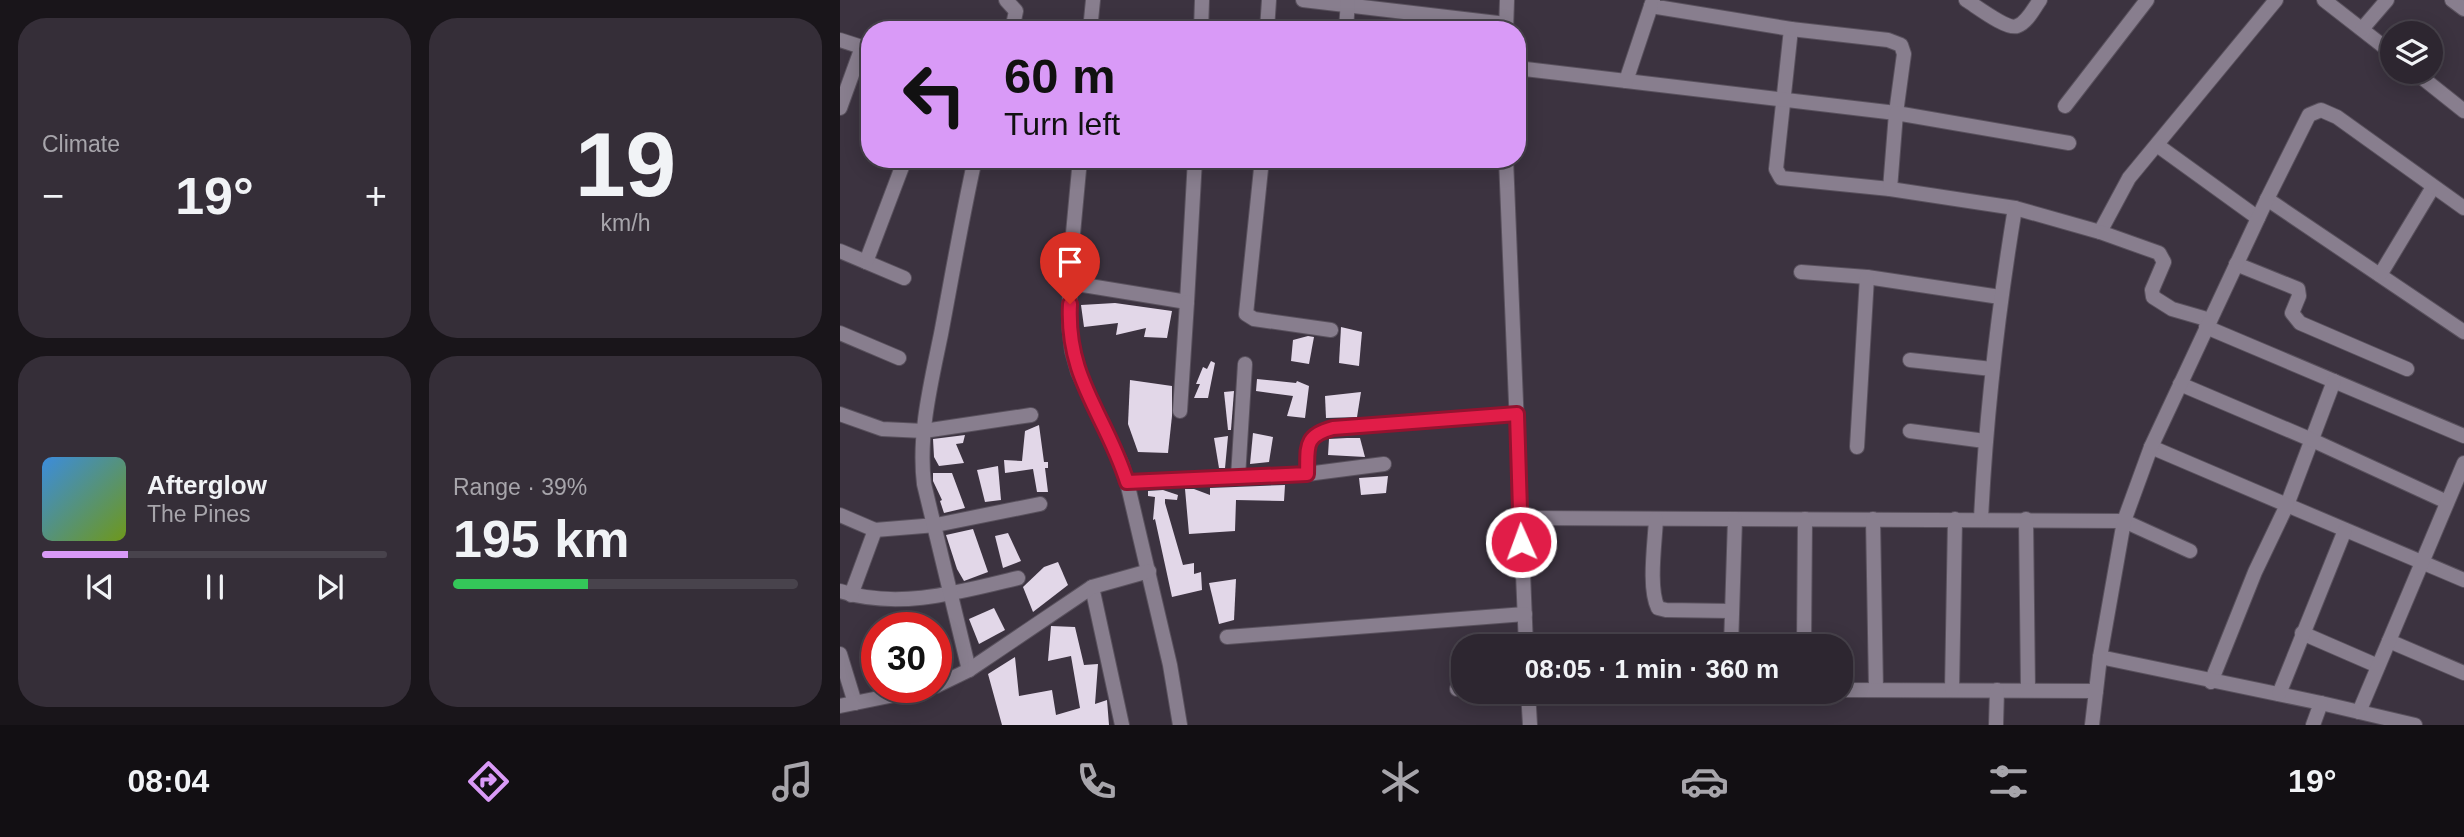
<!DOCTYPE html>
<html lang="en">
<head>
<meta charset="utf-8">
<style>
	:root { --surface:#2d2630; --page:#352e38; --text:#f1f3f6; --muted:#a7a5ab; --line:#48434c; --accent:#d99af7 }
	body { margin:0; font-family:Arial,sans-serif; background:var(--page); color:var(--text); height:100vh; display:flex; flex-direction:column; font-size:26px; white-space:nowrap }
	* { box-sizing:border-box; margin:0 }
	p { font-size:23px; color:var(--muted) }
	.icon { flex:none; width:38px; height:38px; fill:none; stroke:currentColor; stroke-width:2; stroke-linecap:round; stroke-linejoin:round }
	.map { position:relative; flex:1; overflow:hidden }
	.panel { display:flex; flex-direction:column; gap:18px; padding:18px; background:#19151a; width:840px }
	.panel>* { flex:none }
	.guide { position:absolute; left:21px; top:21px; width:665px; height:147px; border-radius:28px; box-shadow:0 4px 18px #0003,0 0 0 2px var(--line); background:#d99af7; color:#111; overflow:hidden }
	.fabs { position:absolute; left:1540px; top:21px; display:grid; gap:14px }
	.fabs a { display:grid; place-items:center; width:63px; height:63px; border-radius:50%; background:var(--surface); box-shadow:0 4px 18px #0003,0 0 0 2px var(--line); font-size:35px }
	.speed { position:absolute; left:21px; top:612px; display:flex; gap:14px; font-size:35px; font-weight:700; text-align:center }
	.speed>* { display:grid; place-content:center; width:91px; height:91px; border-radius:50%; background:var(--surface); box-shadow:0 4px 18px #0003,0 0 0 2px var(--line); line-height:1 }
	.speed .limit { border:10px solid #d22; background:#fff; color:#111 }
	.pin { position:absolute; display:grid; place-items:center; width:60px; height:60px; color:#fff; margin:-72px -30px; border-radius:50% 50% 50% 0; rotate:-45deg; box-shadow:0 0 7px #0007 }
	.pin .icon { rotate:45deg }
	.me { position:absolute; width:77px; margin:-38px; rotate:358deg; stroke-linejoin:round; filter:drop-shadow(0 0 5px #0008) }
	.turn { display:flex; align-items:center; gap:24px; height:147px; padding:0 28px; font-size:32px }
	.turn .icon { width:91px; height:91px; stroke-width:2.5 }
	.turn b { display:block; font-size:49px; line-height:60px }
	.big { font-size:52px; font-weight:800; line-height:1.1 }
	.panel .tile { flex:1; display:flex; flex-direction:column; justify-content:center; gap:10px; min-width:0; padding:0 24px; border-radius:28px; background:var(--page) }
	.panel .dial { align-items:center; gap:0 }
	.dial b { font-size:91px; line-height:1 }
	.song { display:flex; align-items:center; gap:21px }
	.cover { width:84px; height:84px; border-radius:10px; background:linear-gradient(135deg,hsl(210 70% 55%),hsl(80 70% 35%)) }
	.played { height:7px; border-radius:4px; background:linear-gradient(90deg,var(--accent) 25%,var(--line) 25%) }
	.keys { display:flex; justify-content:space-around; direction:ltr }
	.heat { display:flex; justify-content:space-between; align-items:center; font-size:38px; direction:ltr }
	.charge { height:10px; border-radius:5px; background:linear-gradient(90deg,#34c759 39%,var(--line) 0) }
	.panel .tiles { flex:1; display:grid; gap:18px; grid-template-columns:repeat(2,1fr) }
	.trip { position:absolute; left:611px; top:634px; width:402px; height:70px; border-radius:28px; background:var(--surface); box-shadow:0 4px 18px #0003,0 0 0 2px var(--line); font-weight:800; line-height:70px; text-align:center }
	.tabs { display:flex; height:112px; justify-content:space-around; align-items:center; background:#120f13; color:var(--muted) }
	.tabs .icon { width:49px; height:49px }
	.tabs .selected { color:var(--accent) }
	.tabs b { font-size:32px; color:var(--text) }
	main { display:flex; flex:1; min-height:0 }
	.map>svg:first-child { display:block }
</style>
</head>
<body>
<main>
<section class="panel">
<div class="tiles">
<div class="tile"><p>Climate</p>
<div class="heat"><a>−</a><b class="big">19°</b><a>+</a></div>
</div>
<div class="tile dial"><b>19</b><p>km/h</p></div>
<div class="tile">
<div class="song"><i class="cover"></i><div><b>Afterglow</b><p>The Pines</p></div></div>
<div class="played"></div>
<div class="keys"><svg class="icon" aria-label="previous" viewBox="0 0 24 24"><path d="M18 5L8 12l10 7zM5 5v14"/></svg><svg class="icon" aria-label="pause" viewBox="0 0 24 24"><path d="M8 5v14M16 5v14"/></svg><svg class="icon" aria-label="next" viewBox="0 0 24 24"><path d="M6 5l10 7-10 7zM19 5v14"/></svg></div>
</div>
<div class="tile"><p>Range · 39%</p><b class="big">195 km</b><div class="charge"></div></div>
</div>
</section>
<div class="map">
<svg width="1624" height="725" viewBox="0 0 1624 725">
	<rect width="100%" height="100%" fill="#3c3340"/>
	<g fill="#e2d7e8">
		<path d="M275 303 332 311 327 338 304 337 306 328 276 335 278 323 244 327 241 305Z"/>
		<path d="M501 327 522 332 519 366 499 363Z"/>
		<path d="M468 336 474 337 469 364 451 361 453 340Z"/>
		<path d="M371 361 375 363 368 398H354L360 384H356L363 367 367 369Z"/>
		<path d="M417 379 456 383 457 381 469 386 465 418 447 416 453 396 416 391Z"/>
		<path d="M290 380 332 386V416L328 453 298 452 288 424Z"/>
		<path d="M394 391 391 430H388L384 392Z"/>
		<path d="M521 392 517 417 486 418 485 396Z"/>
		<path d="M199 425 204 462H208V468H205L208 492H197L193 469 165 473 164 460 182 461 185 431Z"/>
		<path d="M413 433 433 437 429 462 410 464Z"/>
		<path d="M125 435 123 443 116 444 124 463 99 466 94 457 93 439Z"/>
		<path d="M388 436 385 468H379L374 438Z"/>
		<path d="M507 438H520L525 457 488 455 489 439Z"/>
		<path d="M158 466 161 500 145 502 137 470Z"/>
		<path d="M93 473H112L125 508 104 513 100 501 102 500 93 481Z"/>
		<path d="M548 476 546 493 521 495 519 478Z"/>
		<path d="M445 485 444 501 396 500 395 531 349 534 345 489H354L370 495V488Z"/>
		<path d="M323 490 338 495 337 500 325 499V503L343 565 354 563V574L361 572 362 590 332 597 315 519 313 520 315 497 308 496V491Z"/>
		<path d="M133 529 148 572 124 581 117 569 106 535Z"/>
		<path d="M168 533 181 561 163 568 155 536Z"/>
		<path d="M218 562 228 585 193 612 183 587 204 567Z"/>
		<path d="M396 579 394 620 379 624 369 583Z"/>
		<path d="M154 608 165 630 139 644 129 619Z"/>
		<path d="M211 626 235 627 244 665 258 664 255 704 267 700 269 725H162L148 674 175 657 179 696 212 690 216 715 240 708 231 656 208 661Z"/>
	</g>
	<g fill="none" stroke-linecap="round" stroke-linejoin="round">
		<g stroke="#59515d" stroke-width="16">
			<g id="minor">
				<path d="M166 0 176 11 172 30"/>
				<path d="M463 0 666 24"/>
				<path d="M813 0 811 6 951 29 936 169 941 178 1050 189 1175 208 1260 232 1289 178 1436 0"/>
				<path d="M1126 0C1136 6 1167 30 1177 26 1187 23 1194 8 1200 0"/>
				<path d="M1484 0 1552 53"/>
				<path d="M1612 0 1624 9"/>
				<path d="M1522 29 1547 0"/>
				<path d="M250 30 253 0"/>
				<path d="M361 30 362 0"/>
				<path d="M427 30 429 0"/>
				<path d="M506 30 508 0"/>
				<path d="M666 30 667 0"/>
				<path d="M0 40 28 49"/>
				<path d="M677 68 1056 113 1064 54 1061 45 1048 40 951 29"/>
				<path d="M1575 72 1624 111"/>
				<path d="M786 81 811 6"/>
				<path d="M1225 106 1307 0"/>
				<path d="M0 108 22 47"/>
				<path d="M1317 145 1418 218"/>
				<path d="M240 159 231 255 229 325 232 351 238 372 282 465 287 482 330 665 340 725"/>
				<path d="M422 159 406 314 414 319 491 330"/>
				<path d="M666 159 686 646"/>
				<path d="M1050 189 1056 113 1229 143"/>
				<path d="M1427 199 1624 332"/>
				<path d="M1260 232 1319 253 1324 262 1312 290 1313 297 1332 309 1370 320"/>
				<path d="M0 251 64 278"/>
				<path d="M26 262 65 159"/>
				<path d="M1396 264 1458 289 1459 296 1452 313 1460 323 1567 369"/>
				<path d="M961 272 1027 277 1160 297"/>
				<path d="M1540 275 1593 187"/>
				<path d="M231 283 347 302 355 159"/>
				<path d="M1366 327 1624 436"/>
				<path d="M0 333 59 358"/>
				<path d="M1070 360 1152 369"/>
				<path d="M1494 381 1447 505 1624 580"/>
				<path d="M1340 384 1472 440 1607 502"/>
				<path d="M340 411 347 302"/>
				<path d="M0 414 42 429 84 431 191 415"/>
				<path d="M1070 431 1145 441"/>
				<path d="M1017 447 1027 277"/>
				<path d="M1311 447 1447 505 1415 572 1371 682"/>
				<path d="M467 474 544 464"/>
				<path d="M398 477 467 474C468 446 463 436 493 428L677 414"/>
				<path d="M287 482 398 477 405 364"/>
				<path d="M0 515 35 530 96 525 200 504"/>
				<path d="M680 518 1284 521 1350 551"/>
				<path d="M816 519C815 542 808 588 818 608L826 610 891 611"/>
				<path d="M1033 519 1036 690"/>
				<path d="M1141 519C1146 415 1158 311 1175 208"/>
				<path d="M1186 519 1188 690"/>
				<path d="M252 587 282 725"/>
				<path d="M0 591C58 610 120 592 178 578"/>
				<path d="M11 595 35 530"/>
				<path d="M1462 633 1538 666"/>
				<path d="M387 637 685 614"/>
				<path d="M1549 641 1624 673"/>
				<path d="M891 646 895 519"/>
				<path d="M964 646 965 519"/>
				<path d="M0 654 15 703"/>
				<path d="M1260 657 1481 703 1575 725"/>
				<path d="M129 670 84 484C78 434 91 383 101 334 112 276 122 217 135 159"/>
				<path d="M96 686 129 670 252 587 309 571"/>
				<path d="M617 689H623"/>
				<path d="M1001 690 1256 691"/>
				<path d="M1112 690 1115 519"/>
				<path d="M688 691 690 725"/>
				<path d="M1439 694 1505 530"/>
				<path d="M0 706 89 688"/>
				<path d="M1519 712 1624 463"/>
				<path d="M1156 725 1157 690"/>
				<path d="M1252 725 1260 657 1284 521 1311 447 1427 199 1469 115 1481 110 1497 117 1624 208"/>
				<path d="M1473 725 1481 703"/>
			</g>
		</g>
		<use href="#minor" stroke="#887e8e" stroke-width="14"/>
	</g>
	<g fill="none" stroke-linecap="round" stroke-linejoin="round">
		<g stroke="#92132f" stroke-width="18">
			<path id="route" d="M230 304C226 379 266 415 287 482L467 474C468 447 463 436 493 428L677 414 681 542"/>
		</g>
		<use href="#route" stroke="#e11d48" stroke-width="12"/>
	</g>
</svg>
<div class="fabs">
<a><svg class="icon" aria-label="layers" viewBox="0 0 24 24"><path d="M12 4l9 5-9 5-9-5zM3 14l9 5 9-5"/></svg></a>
</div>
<div class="speed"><div class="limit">30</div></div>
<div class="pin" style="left:230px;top:304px;background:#d93025"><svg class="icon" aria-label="arrive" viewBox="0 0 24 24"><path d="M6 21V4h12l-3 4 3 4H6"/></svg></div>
<svg class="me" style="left:681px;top:542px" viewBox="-20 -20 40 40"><circle r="17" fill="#e11d48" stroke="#fff" stroke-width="3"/><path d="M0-11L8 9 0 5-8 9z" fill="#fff"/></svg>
<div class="trip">08:05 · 1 min · 360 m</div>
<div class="guide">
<div class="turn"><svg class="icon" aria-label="left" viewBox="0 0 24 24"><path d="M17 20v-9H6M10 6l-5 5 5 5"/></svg><div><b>60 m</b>Turn left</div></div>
</div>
</div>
</main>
<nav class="tabs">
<b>08:04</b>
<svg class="icon selected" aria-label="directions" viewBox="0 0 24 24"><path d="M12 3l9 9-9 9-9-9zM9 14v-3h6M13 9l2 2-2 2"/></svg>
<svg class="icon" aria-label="music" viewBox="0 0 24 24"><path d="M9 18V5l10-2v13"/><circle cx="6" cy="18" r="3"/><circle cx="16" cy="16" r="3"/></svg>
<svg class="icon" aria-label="phone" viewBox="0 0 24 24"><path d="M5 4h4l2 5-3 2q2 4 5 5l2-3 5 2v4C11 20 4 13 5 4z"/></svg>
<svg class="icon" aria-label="climate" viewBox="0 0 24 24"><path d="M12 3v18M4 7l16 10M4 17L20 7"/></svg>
<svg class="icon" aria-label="car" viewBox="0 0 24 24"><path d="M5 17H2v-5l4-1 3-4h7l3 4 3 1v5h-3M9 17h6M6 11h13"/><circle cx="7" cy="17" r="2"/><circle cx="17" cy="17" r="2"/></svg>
<svg class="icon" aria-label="filters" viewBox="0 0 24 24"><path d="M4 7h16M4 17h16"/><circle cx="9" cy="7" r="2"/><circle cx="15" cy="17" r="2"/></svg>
<b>19°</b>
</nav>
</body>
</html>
